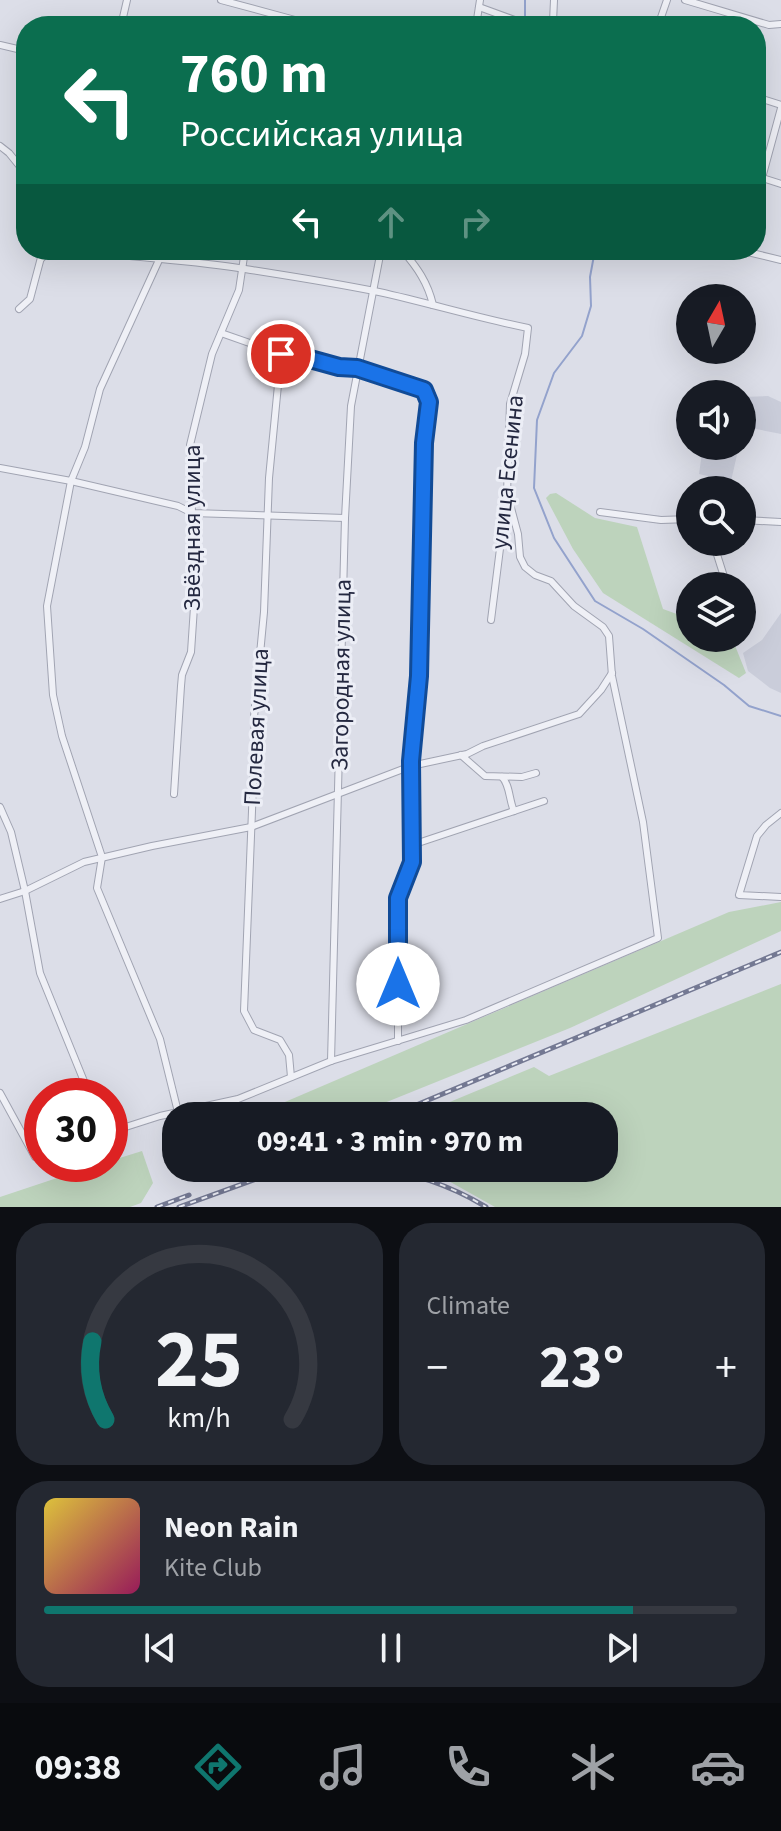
<!DOCTYPE html>
<html lang="en">
<head>
<meta charset="utf-8">
<style>
	:root { --surface:#171b24; --page:#242831; --text:#f1f3f6; --muted:#9ea1a6; --line:#363941; --accent:#0f766e }
	body { margin:0; font-family:"Source Sans 3",sans-serif; background:var(--page); color:var(--text); height:100vh; display:flex; flex-direction:column; font-size:30px; white-space:nowrap }
	* { box-sizing:border-box; margin:0 }
	p { font-size:26px; color:var(--muted) }
	.icon { flex:none; width:44px; height:44px; fill:none; stroke:currentColor; stroke-width:2; stroke-linecap:round; stroke-linejoin:round }
	.map { position:relative; height:1207px; overflow:hidden }
	.drawer { display:flex; flex-direction:column; gap:16px; padding:16px; background:#0d0f14; flex:1 }
	.drawer>* { flex:none }
	.banner { position:absolute; left:16px; top:16px; width:750px; height:244px; border-radius:32px; box-shadow:0 8px 32px #0002; background:#0b6e4f; color:#fff; overflow:hidden }
	.needle { width:52px; rotate:9deg }
	.fabs { position:absolute; left:676px; top:284px; display:grid; gap:16px }
	.fabs a { display:grid; place-items:center; width:80px; height:80px; border-radius:50%; background:var(--surface); box-shadow:0 8px 32px #0002; font-size:40px }
	.speed { position:absolute; left:24px; top:1078px; display:flex; gap:16px; font-size:40px; font-weight:700; text-align:center }
	.speed>* { display:grid; place-content:center; width:104px; height:104px; border-radius:50%; background:var(--surface); box-shadow:0 8px 32px #0002; line-height:1 }
	.speed .limit { border:12px solid #d22; background:#fff; color:#111 }
	.pin { position:absolute; display:grid; place-items:center; width:68px; height:68px; color:#fff; margin:-34px; border:4px solid #fff; border-radius:50%; box-shadow:0 2px 8px #0007 }
	.me { position:absolute; width:88px; margin:-44px; rotate:0deg; stroke-linejoin:round; filter:drop-shadow(0 0 6px #0008) }
	.turn { display:flex; align-items:center; gap:28px; height:168px; padding:0 32px; font-size:36px }
	.turn .icon { width:104px; height:104px; stroke-width:2.5 }
	.turn b { display:block; font-size:56px; line-height:68px }
	.lanes { display:flex; align-items:center; height:76px; padding:0 32px; background:#0003; justify-content:center; gap:40px; direction:ltr }
	.lanes .off { opacity:.35 }
	.big { font-size:60px; font-weight:700; line-height:1.1 }
	.drawer .widget { flex:1; display:flex; flex-direction:column; justify-content:center; gap:12px; min-width:0; padding:0 28px; border-radius:32px; background:var(--page) }
	.drawer .dial { align-items:center; gap:0 }
	.dial svg { height:208px; overflow:visible; fill:none; stroke:var(--line); stroke-width:7; stroke-linecap:round; text-anchor:middle }
	.dial text { fill:var(--text); stroke:none }
	.song { display:flex; align-items:center; gap:24px }
	.cover { width:96px; height:96px; border-radius:12px; background:linear-gradient(135deg,hsl(50 70% 55%),hsl(330 70% 35%)) }
	.played { height:8px; border-radius:4px; background:linear-gradient(90deg,var(--accent) 85%,var(--line) 85%) }
	.keys { display:flex; justify-content:space-around; direction:ltr }
	.heat { display:flex; justify-content:space-between; align-items:center; font-size:44px; direction:ltr }
	.drawer .tiles { flex:1; display:grid; gap:16px; grid-template-columns:1fr 1fr }
	.widget:last-child { grid-column:span 2 }
	.trip { position:absolute; left:162px; top:1102px; width:456px; height:80px; border-radius:32px; background:var(--surface); box-shadow:0 8px 32px #0002; font-weight:700; line-height:80px; text-align:center }
	.dock { display:flex; height:128px; justify-content:space-around; align-items:center; background:#090b0e; color:var(--muted) }
	.dock .icon { width:56px; height:56px }
	.dock .active { color:var(--accent) }
	.dock b { font-size:36px; color:var(--text) }
	.map>svg:first-child { display:block }
</style>
</head>
<body>
<div class="map">
<svg width="781" height="1207" viewBox="0 0 781 1207">
	<rect width="100%" height="100%" fill="#dcdee8"/>
	<g fill="#cacdda">
		<path d="M768 396 781 402V434L746 427 742 437V397Z"/>
		<path d="M703 446H739L729 490H715L716 478 699 474Z"/>
		<path d="M781 613V693L770 688 748 671 743 653 762 640Z"/>
	</g>
	<g fill="#bdd3bc">
		<path d="M556 493 595 518 637 527 663 609 685 617 690 615V638H732L746 673 739 678 603 593 573 549 546 498 550 494Z"/>
		<path d="M781 902V931L570 1028 352 1116H252L729 912Z"/>
		<path d="M781 984V1207H495L445 1179 433 1168H604V1116H416L534 1067 549 1076Z"/>
		<path d="M142 1151 153 1183 141 1203 130 1207H0V1197L99 1164H110V1161Z"/>
	</g>
	<g fill="none" stroke-linecap="round" stroke-linejoin="round">
		<g stroke="#93a2cc" stroke-width="2">
			<path d="M525 21V0"/>
			<path d="M595 250 590 277 591 306 582 336 554 373 537 420 534 488 554 538 595 601 643 629 724 685 749 706 781 716"/>
		</g>
		<g stroke="#a1a4b2" stroke-width="8">
			<g id="minor">
				<path d="M221 0 317 26"/>
				<path d="M554 0 553 22 555 26"/>
				<path d="M685 0 769 25 781 24"/>
				<path d="M479 7 531 26"/>
				<path d="M121 26 127 0"/>
				<path d="M476 26 480 0"/>
				<path d="M658 26 667 0"/>
				<path d="M0 45 26 51"/>
				<path d="M756 97 781 105"/>
				<path d="M0 146 9 153 26 174"/>
				<path d="M756 176 781 184"/>
				<path d="M762 178 781 108"/>
				<path d="M80 250C135 258 191 260 245 269 290 276 335 283 379 292 429 303 478 318 528 328L525 354 510 404 507 493 491 620"/>
				<path d="M159 250V260L100 389 85 447 71 481 47 606 53 695 62 736 102 857 97 888 160 1039 178 1112"/>
				<path d="M402 250C417 267 428 283 433 305"/>
				<path d="M739 250 781 260"/>
				<path d="M42 258 46 253 53 250"/>
				<path d="M19 309 30 299 43 250"/>
				<path d="M221 333 281 354 310 359 339 367 357 368 424 390 429 402 424 443 419 676 411 761 412 862 398 898V1041"/>
				<path d="M281 354 269 478 264 612 254 717 255 736 244 1011 254 1030 280 1040 289 1055 291 1077"/>
				<path d="M0 468 71 481 178 506 192 513 345 518"/>
				<path d="M600 512 661 520 690 519"/>
				<path d="M742 520 781 522"/>
				<path d="M713 542 727 586"/>
				<path d="M742 629 744 634"/>
				<path d="M461 755 485 776 522 777 536 773"/>
				<path d="M502 777C510 785 509 800 514 811"/>
				<path d="M174 794 181 686 182 675 191 652 197 562 192 513 190 445 212 354 239 290 245 250"/>
				<path d="M0 807 11 832 25 891 40 973 90 1096"/>
				<path d="M781 813 766 825 757 836 739 895 781 897"/>
				<path d="M412 845 544 801"/>
				<path d="M0 899 25 891 84 862 152 846 251 827 411 766 467 754 483 746 579 714 601 690 612 673"/>
				<path d="M331 1061 345 518 351 406 381 250"/>
				<path d="M0 1093 35 1157 42 1155"/>
				<path d="M110 1132 160 1116 238 1099 331 1061 466 1020 658 938 643 822 612 676 609 636 603 627 574 606 551 581 535 575 525 567 520 557 518 534 507 493"/>
			</g>
		</g>
		<use href="#minor" stroke="#eff0f6" stroke-width="6"/>
		<g stroke="#747993" stroke-width="5">
			<g id="rail">
				<path d="M390 1116 781 952"/>
				<path d="M370 1168C409 1171 452 1186 486 1207"/>
				<path d="M157 1207 189 1195"/>
				<path d="M179 1207 256 1179 309 1168"/>
			</g>
		</g>
		<use href="#rail" stroke="#eceef6" stroke-width="2" stroke-dasharray="6" stroke-linecap="butt"/>
	</g>
	<g fill="none" stroke-linecap="round" stroke-linejoin="round">
		<g stroke="#114b97" stroke-width="20">
			<path id="route" d="M281 354 310 359 339 367 357 368 424 390 429 402 424 443 419 676 411 761 412 862 398 898V984"/>
		</g>
		<use href="#route" stroke="#1a73e8" stroke-width="14"/>
	</g>
	<g text-anchor="middle" stroke-width="6" stroke-linejoin="round" paint-order="stroke">
		<g font-size="24" fill="#242840" stroke="#eceef6">
			<text transform="translate(507 472) rotate(-84)" y="8">улица Есенина</text>
			<text transform="translate(192 528) rotate(-90)" y="8">Звёздная улица</text>
			<text transform="translate(341 675) rotate(-89)" y="8">Загородная улица</text>
			<text transform="translate(256 727) rotate(-87)" y="8">Полевая улица</text>
		</g>
	</g>
</svg>
<div class="fabs">
<a><svg class="needle" viewBox="-14 -14 28 28"><path d="M0-13l5 13h-10z" fill="#e53935"/><path d="M0 13l5-13h-10z" fill="#9ea1a6"/></svg></a>
<a><svg class="icon" aria-label="sound" viewBox="0 0 24 24"><path d="M4 9h4l5-4v14l-5-4H4zM17 9q2 3 0 6"/></svg></a>
<a><svg class="icon" aria-label="search" viewBox="0 0 24 24"><circle cx="10" cy="10" r="6"/><path d="M15 15l6 6"/></svg></a>
<a><svg class="icon" aria-label="layers" viewBox="0 0 24 24"><path d="M12 4l9 5-9 5-9-5zM3 14l9 5 9-5"/></svg></a>
</div>
<div class="speed"><div class="limit">30</div></div>
<div class="pin" style="left:281px;top:354px;background:#d93025"><svg class="icon" aria-label="arrive" viewBox="0 0 24 24"><path d="M6 21V4h12l-3 4 3 4H6"/></svg></div>
<svg class="me" style="left:398px;top:984px" viewBox="-20 -20 40 40"><circle r="19" fill="#fff"/><path d="M0-13L10 11 0 6-10 11z" fill="#1a73e8"/></svg>
<div class="trip">09:41 · 3 min · 970 m</div>
<div class="banner">
<div class="turn"><svg class="icon" aria-label="left" viewBox="0 0 24 24"><path d="M17 20v-9H6M10 6l-5 5 5 5"/></svg><div><b>760 m</b>Российская улица</div></div>
<div class="lanes"><svg class="icon" aria-label="left" viewBox="0 0 24 24"><path d="M17 20v-9H6M10 6l-5 5 5 5"/></svg><svg class="icon off" aria-label="ahead" viewBox="0 0 24 24"><path d="M12 20V5M6 11l6-6 6 6"/></svg><svg class="icon off" aria-label="right" viewBox="0 0 24 24"><path d="M7 20v-9h11M14 6l5 5-5 5"/></svg></div>
</div>
</div>
<section class="drawer">
<div class="tiles">
<div class="widget dial"><svg viewBox="0 0 100 80">
<path d="M14 69A42 42 0 1 1 86 69"/>
<path d="M14 69A42 42 0 0 1 9 39" stroke="#0f766e"/>
<text x="50" y="56" font-size="32" font-weight="700">25</text>
<text x="50" y="72" font-size="11">km/h</text>
</svg></div>
<div class="widget"><p>Climate</p>
<div class="heat"><a>−</a><b class="big">23°</b><a>+</a></div>
</div>
<div class="widget">
<div class="song"><i class="cover"></i><div><b>Neon Rain</b><p>Kite Club</p></div></div>
<div class="played"></div>
<div class="keys"><svg class="icon" aria-label="previous" viewBox="0 0 24 24"><path d="M18 5L8 12l10 7zM5 5v14"/></svg><svg class="icon" aria-label="pause" viewBox="0 0 24 24"><path d="M8 5v14M16 5v14"/></svg><svg class="icon" aria-label="next" viewBox="0 0 24 24"><path d="M6 5l10 7-10 7zM19 5v14"/></svg></div>
</div>
</div>
</section>
<nav class="dock">
<b>09:38</b>
<svg class="icon active" aria-label="directions" viewBox="0 0 24 24"><path d="M12 3l9 9-9 9-9-9zM9 14v-3h6M13 9l2 2-2 2"/></svg>
<svg class="icon" aria-label="music" viewBox="0 0 24 24"><path d="M9 18V5l10-2v13"/><circle cx="6" cy="18" r="3"/><circle cx="16" cy="16" r="3"/></svg>
<svg class="icon" aria-label="phone" viewBox="0 0 24 24"><path d="M5 4h4l2 5-3 2q2 4 5 5l2-3 5 2v4C11 20 4 13 5 4z"/></svg>
<svg class="icon" aria-label="climate" viewBox="0 0 24 24"><path d="M12 3v18M4 7l16 10M4 17L20 7"/></svg>
<svg class="icon" aria-label="car" viewBox="0 0 24 24"><path d="M5 17H2v-5l4-1 3-4h7l3 4 3 1v5h-3M9 17h6M6 11h13"/><circle cx="7" cy="17" r="2"/><circle cx="17" cy="17" r="2"/></svg>
</nav>
</body>
</html>
